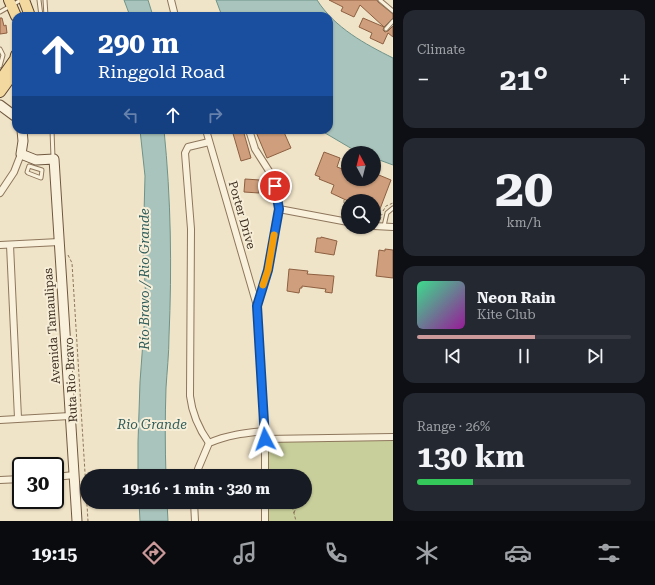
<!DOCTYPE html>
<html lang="en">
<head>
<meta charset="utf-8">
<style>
	:root { --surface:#171b24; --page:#242831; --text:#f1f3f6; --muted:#9ea1a6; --line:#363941; --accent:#cc999b }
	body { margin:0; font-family:"Roboto Serif",serif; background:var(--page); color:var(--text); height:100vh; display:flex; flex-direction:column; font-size:15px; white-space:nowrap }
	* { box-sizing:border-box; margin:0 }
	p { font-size:13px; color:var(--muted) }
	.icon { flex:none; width:22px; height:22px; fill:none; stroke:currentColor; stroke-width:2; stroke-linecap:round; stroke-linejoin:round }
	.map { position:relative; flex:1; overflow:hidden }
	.panel { display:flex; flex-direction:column; gap:10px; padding:10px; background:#0d0f14; width:262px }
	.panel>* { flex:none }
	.banner { position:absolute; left:12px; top:12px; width:321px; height:122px; border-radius:12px; box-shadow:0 1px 3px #0004; background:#1a4fa0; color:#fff; overflow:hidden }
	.needle { width:26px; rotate:353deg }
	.controls { position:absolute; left:341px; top:146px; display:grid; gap:8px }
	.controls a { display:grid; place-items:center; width:40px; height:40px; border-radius:50%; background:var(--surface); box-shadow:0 1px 3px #0004; font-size:20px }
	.speed { position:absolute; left:12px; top:457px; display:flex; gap:8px; font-size:20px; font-weight:700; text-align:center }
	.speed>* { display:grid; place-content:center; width:52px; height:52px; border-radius:50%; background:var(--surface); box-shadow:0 1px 3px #0004; line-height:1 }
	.speed .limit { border:2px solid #111; border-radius:6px; background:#fff; color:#111 }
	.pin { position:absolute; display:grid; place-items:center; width:34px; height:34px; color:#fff; margin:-17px; border:2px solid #fff; border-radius:50%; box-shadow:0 1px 4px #0007 }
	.me { position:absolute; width:44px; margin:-22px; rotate:356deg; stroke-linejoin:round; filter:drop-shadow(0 0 3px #0008) }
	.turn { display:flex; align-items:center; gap:14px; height:84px; padding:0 20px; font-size:18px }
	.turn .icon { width:52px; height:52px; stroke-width:2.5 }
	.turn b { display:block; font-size:28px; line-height:34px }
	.lanes { display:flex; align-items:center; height:38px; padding:0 20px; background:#0003; justify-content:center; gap:20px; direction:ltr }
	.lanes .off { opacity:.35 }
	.big { font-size:30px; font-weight:700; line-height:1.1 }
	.panel .card { flex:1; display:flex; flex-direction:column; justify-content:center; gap:6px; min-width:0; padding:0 14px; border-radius:12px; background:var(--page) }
	.panel .dial { align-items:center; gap:0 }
	.dial b { font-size:52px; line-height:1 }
	.song { display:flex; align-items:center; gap:12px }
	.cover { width:48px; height:48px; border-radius:6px; background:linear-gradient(135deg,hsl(150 70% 55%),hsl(300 70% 35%)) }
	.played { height:4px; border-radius:2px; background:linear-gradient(90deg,var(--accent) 55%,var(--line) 55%) }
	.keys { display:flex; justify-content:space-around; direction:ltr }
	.heat { display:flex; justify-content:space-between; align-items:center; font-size:22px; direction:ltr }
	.charge { height:6px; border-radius:3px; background:linear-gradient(90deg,#34c759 26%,var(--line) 0) }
	.trip { position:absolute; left:80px; top:469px; width:232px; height:40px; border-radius:20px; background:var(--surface); box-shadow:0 1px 3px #0004; font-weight:700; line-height:40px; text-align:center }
	.tab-bar { display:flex; height:64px; justify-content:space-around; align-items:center; background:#090b0e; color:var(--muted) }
	.tab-bar .icon { width:28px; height:28px }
	.tab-bar .selected { color:var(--accent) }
	.tab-bar b { font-size:18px; color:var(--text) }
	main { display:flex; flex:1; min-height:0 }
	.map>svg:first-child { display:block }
</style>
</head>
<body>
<main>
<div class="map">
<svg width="393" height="521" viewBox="0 0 393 521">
	<rect width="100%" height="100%" fill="#f0e4c8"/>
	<path fill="#c9cf9b" d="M393 436V521H266L265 502H305V476H265V439Z"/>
	<g fill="#a9c4bc" stroke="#6f938a">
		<path d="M124 0H148L153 16H130Z"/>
		<path d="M216 0H317C335 28 365 44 393 58V165L374 158V153H359L320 130H329V16H222Z"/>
		<path d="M140 130H164C171 198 172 268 169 336 169 354 167 371 166 388 165 417 165 447 166 476H138V442L140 382 146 300 143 251 145 176Z"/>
		<path d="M139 502H167L168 521H140Z"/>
	</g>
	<g fill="#cf9f7d" stroke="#8d5f41">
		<path d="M329 0H377L378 2 393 14V18L384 27 360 5 354 17 341 11 343 7Z"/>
		<path d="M0 18H2L4 26 6 25 7 33 0 34Z"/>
		<path d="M363 18 384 27 383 30 385 32 388 31 393 26V37L388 33 383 44 370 38 372 33 359 27Z"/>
		<path d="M232 130H243L251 158 241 161Z"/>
		<path d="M261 130H283L291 148 267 158 256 132Z"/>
		<path d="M324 152 340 158 337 167 348 171V179H374V173L391 180 380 209 377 214 374 211V201H348L331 193 334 185 319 179 320 177 315 175Z"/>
		<path d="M245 179 260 180 259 193 244 192Z"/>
		<path d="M321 237 337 241 334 255 315 252 317 238H321Z"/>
		<path d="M385 249 393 250V278L376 276 379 250 385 251Z"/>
		<path d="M289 269 308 271 307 274 334 276 332 293 325 292 326 289 302 286V288H300L299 293 287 291Z"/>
	</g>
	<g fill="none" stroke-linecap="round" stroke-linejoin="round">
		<g stroke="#8d765c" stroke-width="5">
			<g id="lane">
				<path d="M39 0 41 16"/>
				<path d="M45 0 46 16"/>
				<path d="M380 0 393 11"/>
				<path d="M0 12 21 0"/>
				<path d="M386 29 393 21"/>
				<path d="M0 49 3 55 0 66"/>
				<path d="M52 130 53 158"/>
				<path d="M29 166 42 170 41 178 28 173 27 172Z"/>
				<path d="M384 226 387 213 393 208"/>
			</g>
		</g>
		<g stroke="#8d765c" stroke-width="8">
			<g id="street">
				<path d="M171 0 175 16"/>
				<path d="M206 130 257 306"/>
				<path d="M249 130 255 149 269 171 275 186 279 209 348 222"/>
				<path d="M0 193 14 172 21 154"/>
				<path d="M374 226 393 227"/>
				<path d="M0 245 59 242"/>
				<path d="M10 245 18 418"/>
				<path d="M0 420 70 416"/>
				<path d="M265 439 393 437"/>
				<path d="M209 443C199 429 192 413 190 396L191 229 185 153 188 147 209 142"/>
				<path d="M196 476 198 469 209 443C227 435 245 433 264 431"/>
				<path d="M265 476V439L257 306 268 270 279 209"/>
				<path d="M55 477 74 475"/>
				<path d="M0 480 21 479"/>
				<path d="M194 502 195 521"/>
				<path d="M265 521V502"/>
			</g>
		</g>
		<g stroke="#6f573f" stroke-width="11">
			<g id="secondary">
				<path d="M0 105 16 117"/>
				<path d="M22 130 23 141 21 154 36 160 54 159 77 521"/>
			</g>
		</g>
		<g stroke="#5b4430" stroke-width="12">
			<g id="primary">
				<path d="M9 0 16 16"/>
				<path d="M24 0 30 16"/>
				<path d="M0 80 15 59 16 55"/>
				<path d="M0 92 13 74"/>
			</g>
		</g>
		<g stroke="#8d765c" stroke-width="1" stroke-dasharray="3 2" stroke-linecap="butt">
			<path d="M344 200V204L348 206"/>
			<path d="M383 211 386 206 393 203"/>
			<path d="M374 215 380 219"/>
			<path d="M380 220 382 214"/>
			<path d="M68 255 72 263 88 521"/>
			<path d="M291 502 296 521"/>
			<path d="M294 513 298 502"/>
		</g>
		<use href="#lane" stroke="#faf1dc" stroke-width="3"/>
		<use href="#street" stroke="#faf1dc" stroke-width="6"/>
		<use href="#secondary" stroke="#faf1dc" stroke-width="9"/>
		<use href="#primary" stroke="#f3d9a0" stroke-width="10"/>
	</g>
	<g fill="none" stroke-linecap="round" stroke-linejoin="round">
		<g stroke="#114b97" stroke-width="10">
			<path id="route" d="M265 439 257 306 268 270 279 209 275 186"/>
		</g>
		<use href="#route" stroke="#1a73e8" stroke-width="7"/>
		<path stroke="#f59e0b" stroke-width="7" d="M263 285 268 270 274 235"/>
	</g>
	<g text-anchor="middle" stroke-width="4" stroke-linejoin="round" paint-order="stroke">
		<g font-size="12" fill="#3d2e20" stroke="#f7eed8">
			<text transform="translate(242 215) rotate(74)" y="4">Porter Drive</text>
			<text transform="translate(52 326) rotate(-94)" y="4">Avenida Tamaulipas</text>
			<text transform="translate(71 380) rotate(-93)" y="4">Ruta Rio Bravo</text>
		</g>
		<g font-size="13" font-style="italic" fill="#2f5d5a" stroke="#f7eed8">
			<text transform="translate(144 279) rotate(-90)" y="5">Río Bravo / Rio Grande</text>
			<text x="152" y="429">Rio Grande</text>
		</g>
	</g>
</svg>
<div class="controls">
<a><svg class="needle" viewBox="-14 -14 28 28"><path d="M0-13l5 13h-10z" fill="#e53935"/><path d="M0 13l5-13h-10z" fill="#9ea1a6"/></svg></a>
<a><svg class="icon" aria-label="search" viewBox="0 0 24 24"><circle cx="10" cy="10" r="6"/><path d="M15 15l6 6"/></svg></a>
</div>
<div class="speed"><div class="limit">30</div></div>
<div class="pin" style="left:275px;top:186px;background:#d93025"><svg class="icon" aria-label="arrive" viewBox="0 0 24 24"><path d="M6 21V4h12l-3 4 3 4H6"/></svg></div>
<svg class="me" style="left:265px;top:439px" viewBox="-20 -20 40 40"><path d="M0-17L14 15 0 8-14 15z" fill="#1a73e8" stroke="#fff" stroke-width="4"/></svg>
<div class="trip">19:16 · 1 min · 320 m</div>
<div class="banner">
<div class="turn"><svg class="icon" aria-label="ahead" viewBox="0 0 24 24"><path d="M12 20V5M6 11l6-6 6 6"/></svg><div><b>290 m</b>Ringgold Road</div></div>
<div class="lanes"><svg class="icon off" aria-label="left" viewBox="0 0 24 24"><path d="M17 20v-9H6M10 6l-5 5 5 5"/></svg><svg class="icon" aria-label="ahead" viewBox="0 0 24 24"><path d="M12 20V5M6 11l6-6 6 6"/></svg><svg class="icon off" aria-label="right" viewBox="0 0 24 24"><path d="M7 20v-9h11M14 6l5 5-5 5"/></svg></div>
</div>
</div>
<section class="panel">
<div class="card"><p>Climate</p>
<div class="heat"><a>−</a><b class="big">21°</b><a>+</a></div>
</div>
<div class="card dial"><b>20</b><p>km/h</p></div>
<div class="card">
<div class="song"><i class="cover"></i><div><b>Neon Rain</b><p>Kite Club</p></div></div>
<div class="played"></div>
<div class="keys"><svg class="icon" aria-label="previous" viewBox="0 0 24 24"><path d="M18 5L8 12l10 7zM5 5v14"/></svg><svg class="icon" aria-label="pause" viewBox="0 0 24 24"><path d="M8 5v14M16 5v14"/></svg><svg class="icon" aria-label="next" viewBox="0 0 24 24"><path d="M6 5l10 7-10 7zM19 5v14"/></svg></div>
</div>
<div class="card"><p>Range · 26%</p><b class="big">130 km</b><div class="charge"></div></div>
</section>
</main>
<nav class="tab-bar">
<b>19:15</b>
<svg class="icon selected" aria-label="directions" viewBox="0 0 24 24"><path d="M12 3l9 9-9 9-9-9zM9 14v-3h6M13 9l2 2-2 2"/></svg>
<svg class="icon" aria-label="music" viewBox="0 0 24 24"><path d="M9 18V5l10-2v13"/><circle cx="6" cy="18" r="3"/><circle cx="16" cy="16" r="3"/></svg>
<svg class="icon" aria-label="phone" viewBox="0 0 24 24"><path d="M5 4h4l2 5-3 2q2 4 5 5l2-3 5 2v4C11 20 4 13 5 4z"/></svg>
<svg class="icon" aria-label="climate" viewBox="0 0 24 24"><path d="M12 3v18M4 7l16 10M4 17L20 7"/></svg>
<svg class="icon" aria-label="car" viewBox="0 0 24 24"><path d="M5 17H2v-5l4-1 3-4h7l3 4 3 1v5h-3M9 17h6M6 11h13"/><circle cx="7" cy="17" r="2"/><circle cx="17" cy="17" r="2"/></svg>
<svg class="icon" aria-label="filters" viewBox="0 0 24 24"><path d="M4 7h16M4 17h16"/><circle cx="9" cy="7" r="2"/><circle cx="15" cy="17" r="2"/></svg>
</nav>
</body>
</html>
